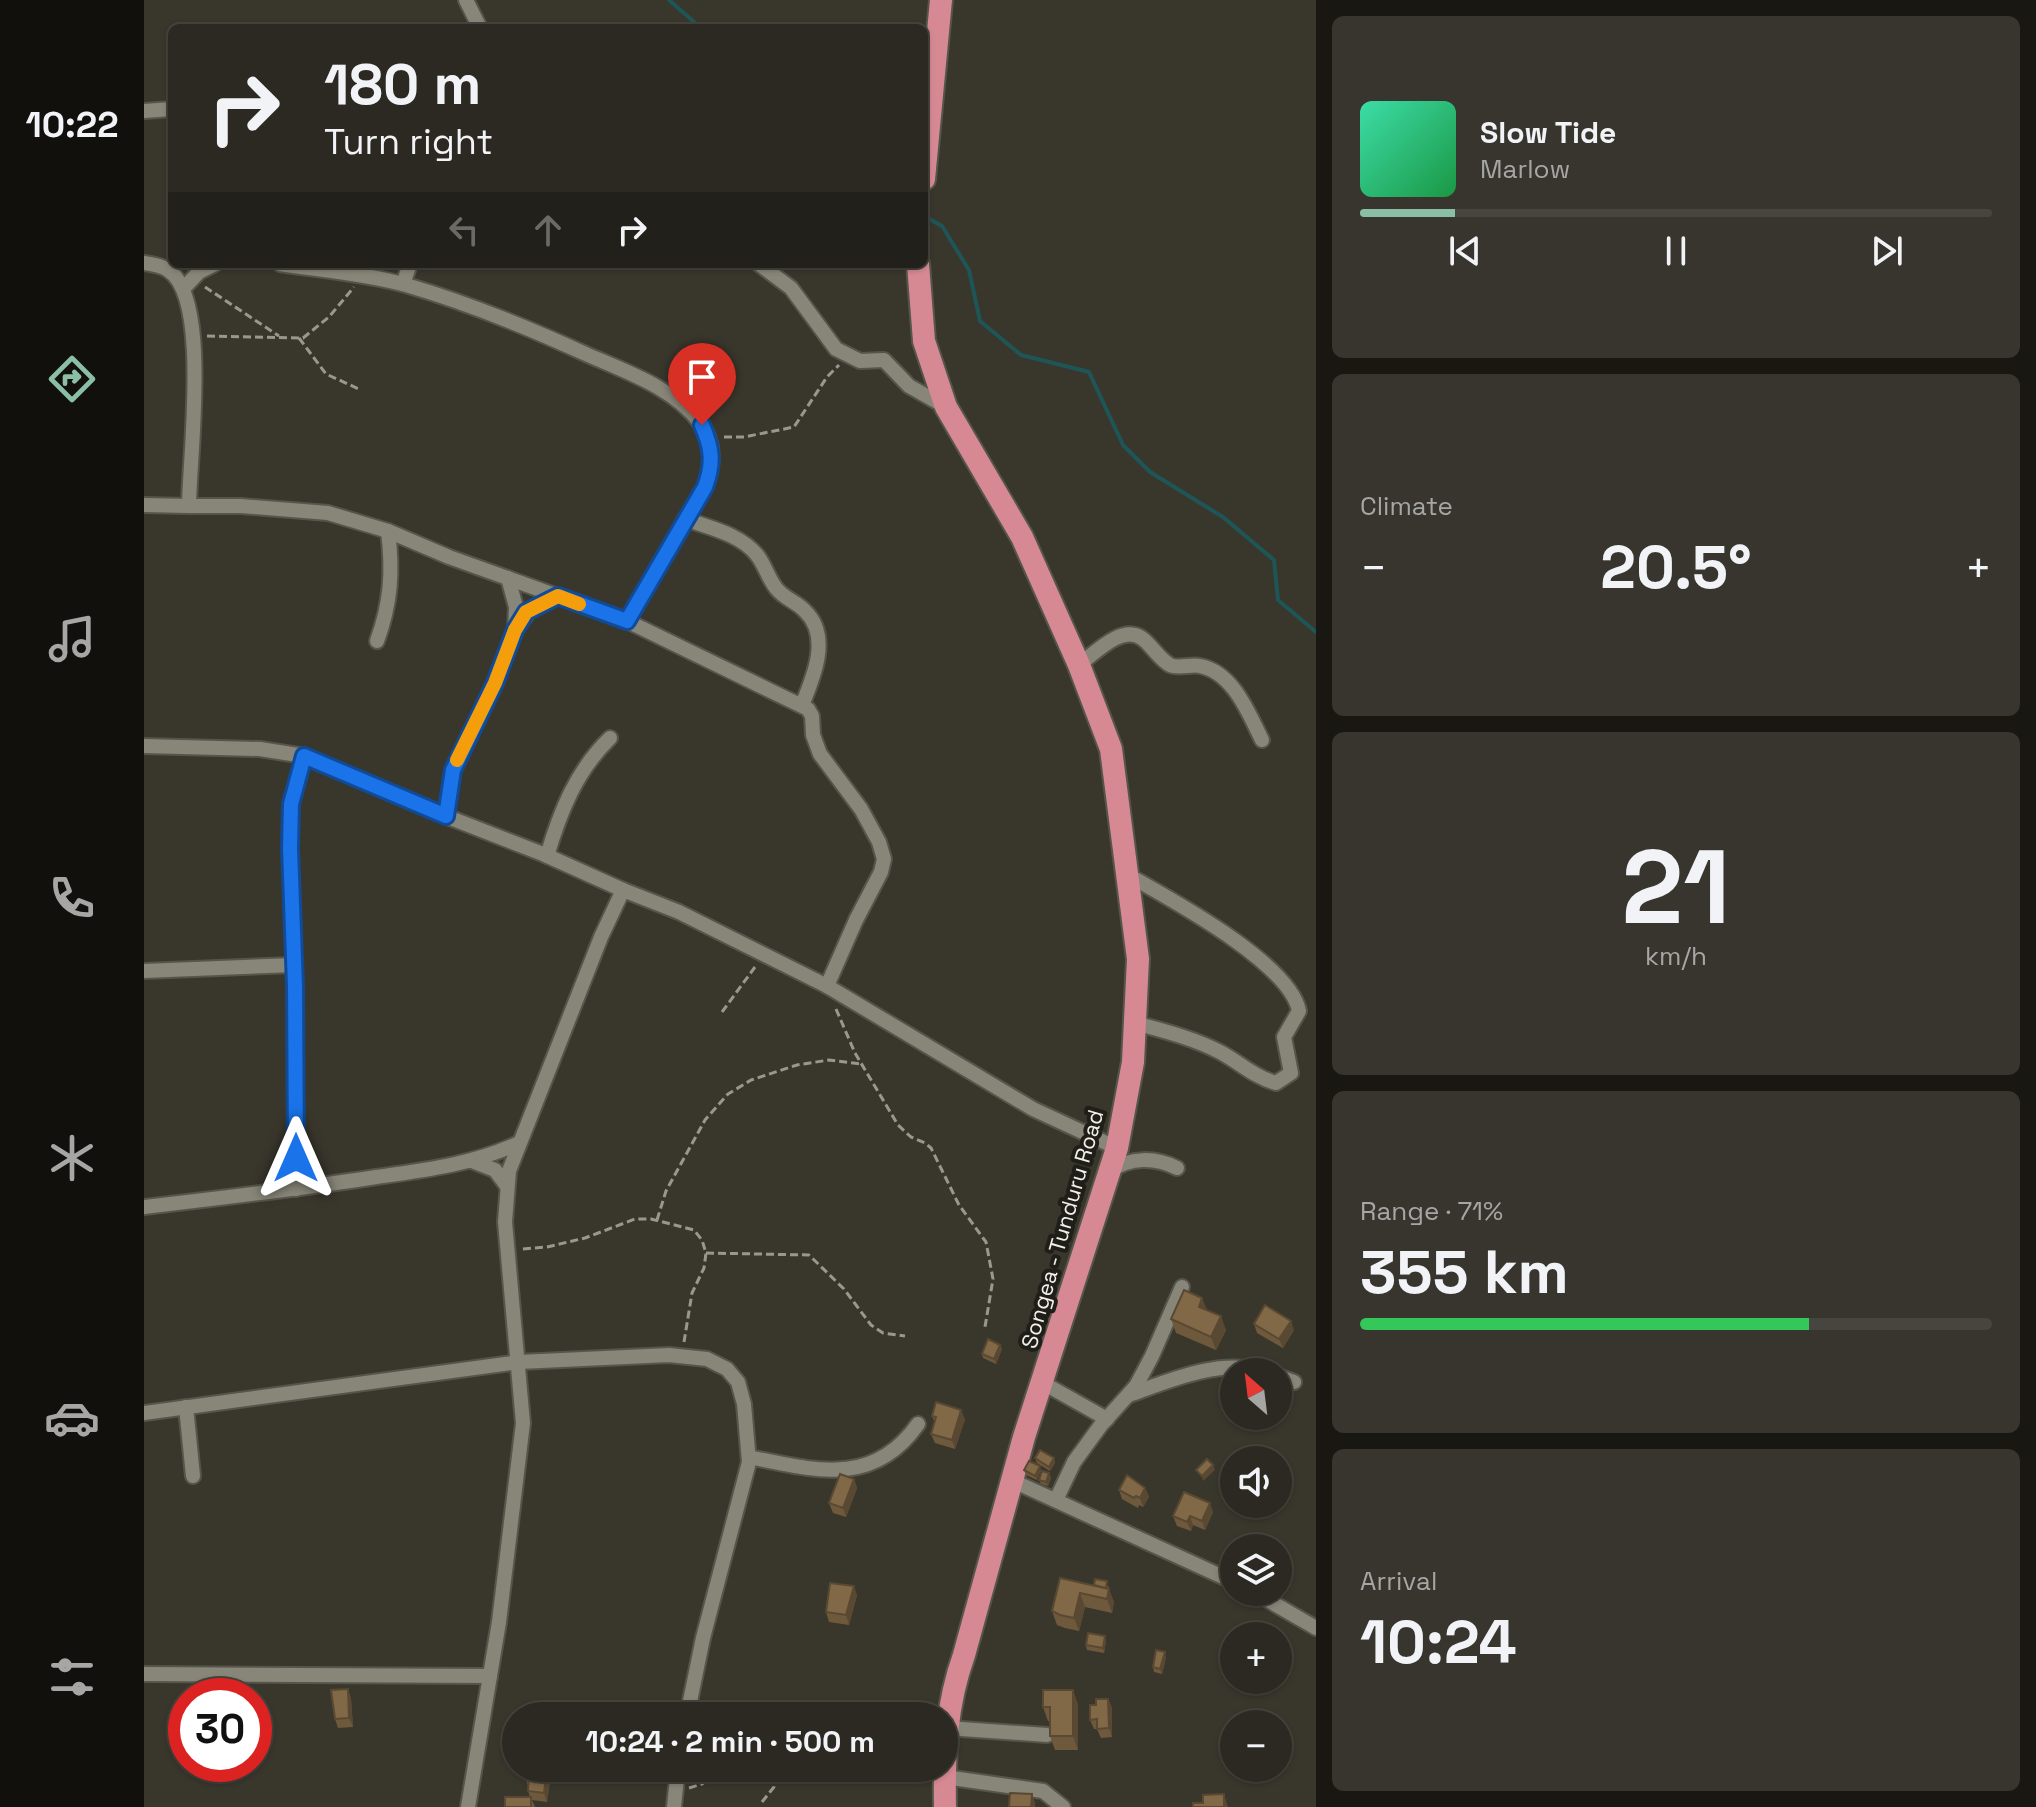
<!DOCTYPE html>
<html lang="en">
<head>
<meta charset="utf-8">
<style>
	:root { --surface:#2b2921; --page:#37352e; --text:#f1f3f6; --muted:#a6a6a5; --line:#47453f; --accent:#8abfa5 }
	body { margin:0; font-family:"Space Grotesk",sans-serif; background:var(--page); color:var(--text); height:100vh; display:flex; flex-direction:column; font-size:30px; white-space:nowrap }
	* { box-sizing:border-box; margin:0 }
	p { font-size:26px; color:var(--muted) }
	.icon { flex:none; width:44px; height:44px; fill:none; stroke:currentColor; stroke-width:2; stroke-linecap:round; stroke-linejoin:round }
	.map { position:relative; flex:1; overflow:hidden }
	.details { display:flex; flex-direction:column; gap:16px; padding:16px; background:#181712; width:720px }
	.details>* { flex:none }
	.banner { position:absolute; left:24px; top:24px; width:760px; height:244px; border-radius:12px; box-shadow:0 2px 6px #0004,0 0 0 2px var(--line); background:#2b2921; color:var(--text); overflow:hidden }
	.needle { width:52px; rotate:332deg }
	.tools { position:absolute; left:1076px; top:1358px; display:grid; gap:16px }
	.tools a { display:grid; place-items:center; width:72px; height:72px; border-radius:50%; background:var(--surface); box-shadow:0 2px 6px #0004,0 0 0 2px var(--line); font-size:40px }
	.speed { position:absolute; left:24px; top:1678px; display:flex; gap:16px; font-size:40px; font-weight:700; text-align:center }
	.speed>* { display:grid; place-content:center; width:104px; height:104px; border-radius:50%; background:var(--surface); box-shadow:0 2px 6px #0004,0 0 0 2px var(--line); line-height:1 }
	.speed .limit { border:12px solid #d22; background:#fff; color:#111 }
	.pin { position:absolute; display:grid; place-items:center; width:68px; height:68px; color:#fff; margin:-82px -34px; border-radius:50% 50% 50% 0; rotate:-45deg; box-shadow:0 0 8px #0007 }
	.pin .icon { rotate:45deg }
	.me { position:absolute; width:88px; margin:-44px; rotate:0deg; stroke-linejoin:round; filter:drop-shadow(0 0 6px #0008) }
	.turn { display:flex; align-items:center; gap:28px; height:168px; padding:0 24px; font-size:36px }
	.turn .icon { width:104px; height:104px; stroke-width:2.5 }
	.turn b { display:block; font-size:56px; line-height:68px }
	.lanes { display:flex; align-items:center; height:76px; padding:0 24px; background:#0003; justify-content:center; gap:40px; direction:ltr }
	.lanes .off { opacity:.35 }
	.big { font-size:60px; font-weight:800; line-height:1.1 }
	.details .tile { flex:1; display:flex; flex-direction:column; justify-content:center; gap:12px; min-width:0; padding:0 28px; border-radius:12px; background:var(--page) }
	.details .dial { align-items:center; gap:0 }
	.dial b { font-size:104px; line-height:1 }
	.song { display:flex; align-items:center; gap:24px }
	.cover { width:96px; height:96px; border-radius:12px; background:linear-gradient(135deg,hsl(160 70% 55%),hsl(140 70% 35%)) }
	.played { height:8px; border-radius:4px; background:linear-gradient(90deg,var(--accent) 15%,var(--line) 15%) }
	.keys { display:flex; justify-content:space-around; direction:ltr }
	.heat { display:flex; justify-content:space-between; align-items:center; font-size:44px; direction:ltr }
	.charge { height:12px; border-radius:6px; background:linear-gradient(90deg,#34c759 71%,var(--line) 0) }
	.trip { position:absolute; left:358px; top:1702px; width:456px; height:80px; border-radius:40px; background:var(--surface); box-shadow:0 2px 6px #0004,0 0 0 2px var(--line); font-weight:800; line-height:80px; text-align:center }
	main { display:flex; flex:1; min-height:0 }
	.tabs { display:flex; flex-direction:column; width:144px; justify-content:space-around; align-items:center; background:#11100d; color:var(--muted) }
	.tabs .icon { width:56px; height:56px }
	.tabs .selected { color:var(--accent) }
	.tabs b { font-size:36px; color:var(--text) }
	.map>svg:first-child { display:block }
</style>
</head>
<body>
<main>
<nav class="tabs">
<b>10:22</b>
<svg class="icon selected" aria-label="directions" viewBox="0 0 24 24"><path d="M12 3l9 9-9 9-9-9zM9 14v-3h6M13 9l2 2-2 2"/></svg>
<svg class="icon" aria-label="music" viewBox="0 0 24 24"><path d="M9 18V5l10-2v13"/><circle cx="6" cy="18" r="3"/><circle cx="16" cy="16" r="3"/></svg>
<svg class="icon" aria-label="phone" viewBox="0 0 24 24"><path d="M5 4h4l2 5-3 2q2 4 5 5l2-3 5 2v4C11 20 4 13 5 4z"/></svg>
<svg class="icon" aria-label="climate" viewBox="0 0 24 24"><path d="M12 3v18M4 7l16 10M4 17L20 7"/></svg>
<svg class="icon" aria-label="car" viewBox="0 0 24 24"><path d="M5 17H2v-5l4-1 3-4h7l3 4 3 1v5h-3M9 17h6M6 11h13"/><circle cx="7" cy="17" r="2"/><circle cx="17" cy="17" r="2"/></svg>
<svg class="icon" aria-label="filters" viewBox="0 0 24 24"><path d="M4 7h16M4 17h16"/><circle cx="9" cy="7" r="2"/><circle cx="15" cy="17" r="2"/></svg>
</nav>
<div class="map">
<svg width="1172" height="1807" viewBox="0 0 1172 1807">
	<rect width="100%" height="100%" fill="#39372c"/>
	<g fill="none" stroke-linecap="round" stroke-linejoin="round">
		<g stroke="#1e5658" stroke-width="4">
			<path d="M525 0 557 28"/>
			<path d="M780 216 798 226 825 270 836 321 877 355 945 372 979 445 1006 472 1079 517 1130 560 1134 600 1172 632"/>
		</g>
		<g stroke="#56554b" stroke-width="18">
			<g id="minor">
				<path d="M322 0 336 28"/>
				<path d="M0 111 28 109"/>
				<path d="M0 263C7 264 18 266 24 270 67 297 45 459 45 506H97L184 513 244 531 305 557 483 621 664 709 668 716 669 735 676 754 717 809 735 842 740 859 737 872 712 920 683 986"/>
				<path d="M136 264C176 270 223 274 262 285 324 303 385 328 444 355 483 372 530 388 557 424 571 443 570 466 561 487L483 621"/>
				<path d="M615 264 647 288 692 349 716 361 740 360 765 386 802 407"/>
				<path d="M259 284 266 264"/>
				<path d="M39 289 55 272 71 264"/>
				<path d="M0 505 45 506"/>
				<path d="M541 519C566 528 596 534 613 555 621 565 624 578 632 588 639 598 653 602 661 611 687 636 670 676 658 705"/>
				<path d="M374 626 386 610 414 596"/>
				<path d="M233 641C247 603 249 571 244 531"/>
				<path d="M935 665C951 653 979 623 999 639 1008 646 1015 659 1026 665 1034 669 1047 664 1056 666 1089 672 1105 714 1118 740"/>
				<path d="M0 746 116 749 160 756 291 812 399 854 479 890 535 912 683 986 889 1109 973 1148"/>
				<path d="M302 816 309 770 351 683 371 630 372 607 364 578"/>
				<path d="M403 856C416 812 432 771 466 738"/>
				<path d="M984 875C1026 899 1146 963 1155 1011L1140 1037 1147 1073 1132 1083C1110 1077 1095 1062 1076 1052 1049 1038 1020 1031 991 1023"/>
				<path d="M0 971 150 965"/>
				<path d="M328 1161 351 1170 363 1186"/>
				<path d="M966 1171C986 1157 1011 1157 1033 1168"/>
				<path d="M152 1189 151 986 146 848 147 804 160 756"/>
				<path d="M0 1207C78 1198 155 1189 232 1177 282 1170 330 1164 375 1143"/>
				<path d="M1134 1376 1150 1382"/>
				<path d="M899 1383 963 1419"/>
				<path d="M985 1395C1027 1380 1076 1358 1121 1372"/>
				<path d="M42 1407 49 1476"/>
				<path d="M0 1413 375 1362 525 1355 563 1359 583 1369 594 1382 600 1404 605 1462 559 1638 543 1716"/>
				<path d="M605 1457C670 1470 729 1488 774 1424"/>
				<path d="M869 1481 1090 1582"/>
				<path d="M912 1500 930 1462 957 1425 992 1386 1008 1356 1038 1287"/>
				<path d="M1110 1592 1172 1628"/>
				<path d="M0 1674 346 1676"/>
				<path d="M803 1728 903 1735"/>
				<path d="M801 1777 899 1791 919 1807"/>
				<path d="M324 1807 355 1622 379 1423 361 1222 365 1171 457 937 479 890"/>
				<path d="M530 1807 534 1768"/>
			</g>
		</g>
		<g stroke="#56554b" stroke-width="26">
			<g id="highway">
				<path d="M780 179 797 0"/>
				<path d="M774 264 780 341 802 407 878 537 935 665 967 749 994 959 989 1062 973 1148 880 1437 820 1655C802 1705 800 1754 801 1807"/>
			</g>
		</g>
		<g stroke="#99988f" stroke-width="3" stroke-dasharray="8 4" stroke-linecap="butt">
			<path d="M61 287 135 336"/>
			<path d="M63 336 159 338 185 317 210 287"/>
			<path d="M155 338 182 374 217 390"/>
			<path d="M580 437H600L650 427 683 377 695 365"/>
			<path d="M692 1009 711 1053 754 1125 767 1137 781 1143 787 1148 815 1205 842 1242 849 1279 841 1327"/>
			<path d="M578 1012 611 967"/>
			<path d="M513 1220 522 1191 561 1120 584 1094 607 1080 653 1065 685 1060 718 1064"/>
			<path d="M379 1249 403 1247 441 1238 491 1219H507L550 1230 558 1240 562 1253 560 1268 548 1293 540 1342"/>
			<path d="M562 1253 665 1255 700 1289 727 1325 739 1333 761 1336"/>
			<path d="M545 1788 558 1784 578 1768"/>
			<path d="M618 1802 630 1787 633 1768"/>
		</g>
		<use href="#minor" stroke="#888679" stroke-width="14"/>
		<use href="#highway" stroke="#d78993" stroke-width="22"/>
	</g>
	<g fill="#6f593d">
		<path d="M1063 1310 1082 1330 1072 1350 1032 1333 1027 1319Z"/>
		<path d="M1110 1324 1150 1330 1139 1348 1113 1333Z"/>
		<path d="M856 1345 858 1349 852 1364 839 1358 838 1354Z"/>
		<path d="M788 1416 821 1419 811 1449 791 1443 787 1434 791 1423Z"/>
		<path d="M891 1458H910L911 1463 906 1471 893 1463Z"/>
		<path d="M880 1470H897L893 1480 882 1475Z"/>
		<path d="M905 1473 907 1478 904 1486 897 1484 895 1480Z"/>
		<path d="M710 1479 713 1488 702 1517 689 1513 685 1503Z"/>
		<path d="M1001 1488 1005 1497 999 1507 995 1505 994 1508 978 1499 975 1490Z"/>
		<path d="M1069 1512 1061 1530 1049 1525 1047 1531 1033 1526 1029 1516Z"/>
		<path d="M950 1585 965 1586 964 1588 970 1602 968 1613 941 1607 935 1631 921 1628 913 1625 908 1611Z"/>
		<path d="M713 1595 705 1625 685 1622 682 1612Z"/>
		<path d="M962 1641 960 1653 943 1650 942 1645Z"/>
		<path d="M1022 1657 1018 1674 1010 1672 1009 1667Z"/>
		<path d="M204 1689 207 1699 209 1727 194 1728 191 1719Z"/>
		<path d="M964 1699 968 1708V1737L957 1738 953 1729H950L946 1720 952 1705Z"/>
		<path d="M934 1704V1750H911L906 1736V1721H904L899 1707Z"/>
		<path d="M382 1768H405L407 1774 403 1802 388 1800 391 1807H361L386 1797 384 1791V1786L381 1777Z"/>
	</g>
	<g fill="#5a4932">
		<path d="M1058 1298 1064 1312 1055 1307Z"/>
		<path d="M1077 1316 1082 1330 1072 1350 1067 1337Z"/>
		<path d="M1147 1321 1150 1330 1139 1348 1135 1339Z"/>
		<path d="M856 1345 858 1349 852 1364 850 1359Z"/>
		<path d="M817 1410 821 1419 811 1449 808 1440Z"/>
		<path d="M910 1458 911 1463 906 1471 905 1467Z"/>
		<path d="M1069 1465 1071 1470 1059 1481 1058 1476Z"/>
		<path d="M896 1466 897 1470 893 1480 891 1476Z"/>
		<path d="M905 1473 907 1478 904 1486 902 1482Z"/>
		<path d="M710 1479 713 1488 702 1517 699 1508Z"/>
		<path d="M1001 1488 1005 1497 999 1507 996 1498Z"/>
		<path d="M1066 1503 1069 1512 1061 1530 1058 1521Z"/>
		<path d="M1046 1516 1049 1525 1047 1531 1043 1522Z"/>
		<path d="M710 1586 713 1595 705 1625 702 1615Z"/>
		<path d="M965 1589 970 1602 968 1613 963 1599Z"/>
		<path d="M936 1593 941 1607 935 1631 930 1618Z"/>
		<path d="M961 1636 962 1641 960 1653 959 1648Z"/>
		<path d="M1021 1652 1022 1657 1018 1674 1016 1669Z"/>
		<path d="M204 1689 207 1699 209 1727 205 1718Z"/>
		<path d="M929 1690 934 1704V1750L929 1736Z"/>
		<path d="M964 1699 968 1708V1737L965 1728Z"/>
		<path d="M403 1768H405L407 1774 403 1802 400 1793Z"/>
		<path d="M888 1794 891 1803V1807H887Z"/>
		<path d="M1080 1794 1084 1807H1080Z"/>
	</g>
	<g fill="#816847" stroke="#5a4932" stroke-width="2">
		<path d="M1040 1290 1058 1298 1055 1307 1077 1316 1067 1337 1027 1319Z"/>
		<path d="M1121 1305 1147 1321 1135 1339 1110 1324Z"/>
		<path d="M844 1339 856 1345 850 1359 838 1354Z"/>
		<path d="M792 1402 817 1410 808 1440 787 1434 792 1417 788 1416Z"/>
		<path d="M896 1450 910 1458 905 1467 891 1458Z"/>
		<path d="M1063 1459 1069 1465 1058 1476 1052 1470Z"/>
		<path d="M885 1461 896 1466 891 1476 880 1470Z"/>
		<path d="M898 1471 905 1473 902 1482 895 1480Z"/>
		<path d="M696 1474 710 1479 699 1508 685 1503Z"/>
		<path d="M983 1475 1001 1488 996 1498 992 1496 990 1498 975 1490Z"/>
		<path d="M1040 1492 1066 1503 1058 1521 1046 1516 1043 1522 1029 1516Z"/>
		<path d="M916 1578 965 1589 963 1599 936 1593 930 1618 916 1615 908 1611Z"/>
		<path d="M951 1579 963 1581 962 1588 950 1585Z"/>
		<path d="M686 1583 710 1586 702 1615 682 1612Z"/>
		<path d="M944 1633 961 1636 959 1648 942 1645Z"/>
		<path d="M1012 1650 1021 1652 1016 1669 1009 1667Z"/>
		<path d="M204 1689 205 1718 191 1719 187 1690Z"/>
		<path d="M899 1690H929V1736H906V1707H899Z"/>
		<path d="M952 1699H964L965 1728 953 1729V1719L946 1720V1705H952Z"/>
		<path d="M382 1768H403L400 1793 384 1791 385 1777H381Z"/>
		<path d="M866 1793 888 1794 887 1807H865Z"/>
		<path d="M1080 1794V1807H1049V1803H1059V1795Z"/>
		<rect x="361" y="1797" width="26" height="10"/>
	</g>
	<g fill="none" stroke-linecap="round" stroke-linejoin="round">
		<g stroke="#114b97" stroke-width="20">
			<path id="route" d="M152 1158 151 986 146 848 147 804 160 756 302 816 309 770 351 683 371 630 382 612 414 596 483 621 561 487C570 463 568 448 558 425"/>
		</g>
		<use href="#route" stroke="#1a73e8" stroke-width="14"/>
		<path stroke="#f59e0b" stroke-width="14" d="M313 760 351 683 371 630 382 612 414 596 435 604"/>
	</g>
	<g text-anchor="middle" stroke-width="8" stroke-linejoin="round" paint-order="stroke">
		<g font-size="22" fill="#f1f0e9" stroke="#1f1e19">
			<text transform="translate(918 1229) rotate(-74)" y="8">Songea - Tunduru Road</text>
		</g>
	</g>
</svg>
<div class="tools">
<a><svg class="needle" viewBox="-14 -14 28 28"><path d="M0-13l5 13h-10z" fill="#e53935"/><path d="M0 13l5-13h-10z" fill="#a6a6a5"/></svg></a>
<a><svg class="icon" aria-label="sound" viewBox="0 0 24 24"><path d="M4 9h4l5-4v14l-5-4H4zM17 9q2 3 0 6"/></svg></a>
<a><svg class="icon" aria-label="layers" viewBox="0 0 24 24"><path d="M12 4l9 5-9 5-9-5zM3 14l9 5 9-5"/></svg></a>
<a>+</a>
<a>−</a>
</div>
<div class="speed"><div class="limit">30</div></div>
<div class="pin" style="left:558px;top:425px;background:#d93025"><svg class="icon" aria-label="arrive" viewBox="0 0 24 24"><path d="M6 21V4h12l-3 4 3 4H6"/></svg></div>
<svg class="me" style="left:152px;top:1158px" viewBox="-20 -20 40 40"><path d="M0-17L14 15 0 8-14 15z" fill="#1a73e8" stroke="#fff" stroke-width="4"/></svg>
<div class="trip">10:24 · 2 min · 500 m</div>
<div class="banner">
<div class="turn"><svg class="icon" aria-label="right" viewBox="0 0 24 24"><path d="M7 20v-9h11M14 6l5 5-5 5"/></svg><div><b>180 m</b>Turn right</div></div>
<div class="lanes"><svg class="icon off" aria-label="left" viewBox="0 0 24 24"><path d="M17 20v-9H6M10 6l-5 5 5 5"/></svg><svg class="icon off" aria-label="ahead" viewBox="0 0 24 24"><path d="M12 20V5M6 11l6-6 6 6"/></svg><svg class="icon" aria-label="right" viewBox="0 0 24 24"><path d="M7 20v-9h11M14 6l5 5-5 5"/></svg></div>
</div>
</div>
<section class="details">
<div class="tile">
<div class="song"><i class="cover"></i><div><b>Slow Tide</b><p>Marlow</p></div></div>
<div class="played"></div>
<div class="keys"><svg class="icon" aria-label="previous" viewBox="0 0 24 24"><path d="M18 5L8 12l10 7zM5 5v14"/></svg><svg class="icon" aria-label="pause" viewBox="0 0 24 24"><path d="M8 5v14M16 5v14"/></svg><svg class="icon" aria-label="next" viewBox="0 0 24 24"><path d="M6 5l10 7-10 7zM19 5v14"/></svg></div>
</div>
<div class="tile"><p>Climate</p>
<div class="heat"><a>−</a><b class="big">20.5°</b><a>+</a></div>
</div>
<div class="tile dial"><b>21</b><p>km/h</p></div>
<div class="tile"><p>Range · 71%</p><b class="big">355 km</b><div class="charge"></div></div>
<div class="tile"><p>Arrival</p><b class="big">10:24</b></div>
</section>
</main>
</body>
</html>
